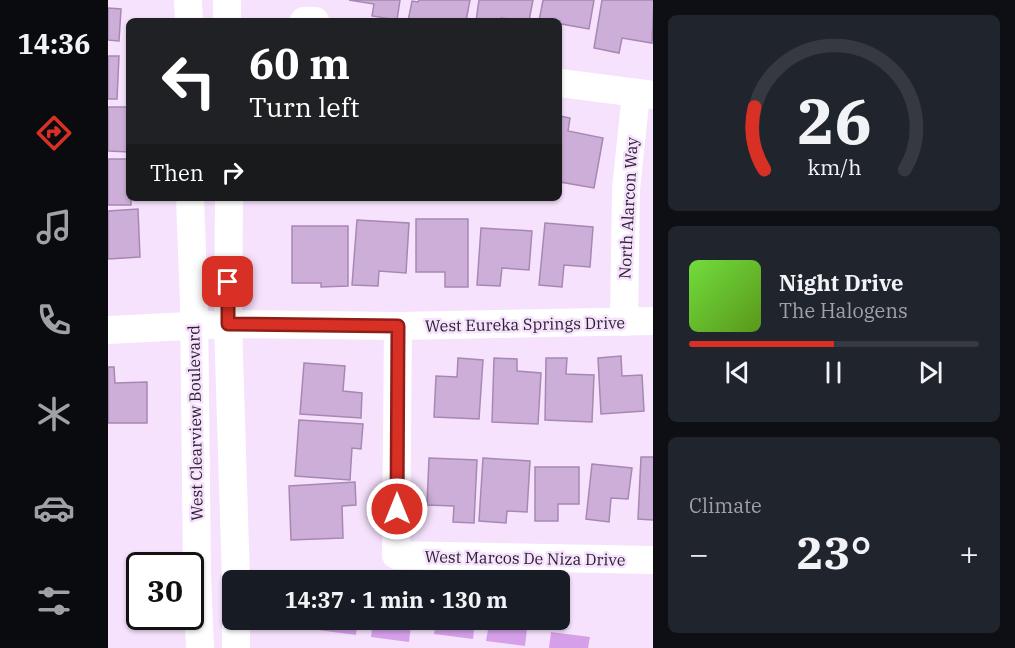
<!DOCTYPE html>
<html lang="en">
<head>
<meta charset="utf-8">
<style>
	:root { --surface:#171b24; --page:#20242c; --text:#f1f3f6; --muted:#9ea1a6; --line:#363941; --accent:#d93025 }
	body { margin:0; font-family:"IBM Plex Serif",serif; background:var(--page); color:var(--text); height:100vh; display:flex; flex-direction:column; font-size:22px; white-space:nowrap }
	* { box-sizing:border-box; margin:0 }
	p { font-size:20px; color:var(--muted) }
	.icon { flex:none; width:33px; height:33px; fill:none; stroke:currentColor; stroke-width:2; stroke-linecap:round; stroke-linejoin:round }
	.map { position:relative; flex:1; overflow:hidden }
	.side { display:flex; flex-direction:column; gap:15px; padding:15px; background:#0d0f14; width:362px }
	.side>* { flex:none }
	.banner { position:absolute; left:18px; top:18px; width:436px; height:183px; border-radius:9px; box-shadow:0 2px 4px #0004; background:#202124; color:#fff; overflow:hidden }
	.speed { position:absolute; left:18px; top:552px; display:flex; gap:12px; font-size:30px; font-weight:700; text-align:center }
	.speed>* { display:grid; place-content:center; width:78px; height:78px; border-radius:50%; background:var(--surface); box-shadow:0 2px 4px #0004; line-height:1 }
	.speed .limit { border:3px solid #111; border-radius:9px; background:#fff; color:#111 }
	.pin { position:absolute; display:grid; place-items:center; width:51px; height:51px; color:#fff; margin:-26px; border-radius:12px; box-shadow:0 3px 9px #0006 }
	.me { position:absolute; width:66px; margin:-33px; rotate:0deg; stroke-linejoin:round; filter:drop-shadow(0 0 4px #0008) }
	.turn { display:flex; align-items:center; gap:21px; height:126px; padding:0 24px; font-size:27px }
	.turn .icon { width:78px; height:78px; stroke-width:2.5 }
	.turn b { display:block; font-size:42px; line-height:51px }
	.then { display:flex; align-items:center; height:57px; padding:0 24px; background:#0003; gap:12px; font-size:22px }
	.big { font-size:45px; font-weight:700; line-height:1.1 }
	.side .widget { flex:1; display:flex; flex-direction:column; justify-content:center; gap:9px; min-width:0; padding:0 21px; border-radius:9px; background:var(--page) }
	.side .dial { align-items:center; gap:0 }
	.dial svg { height:156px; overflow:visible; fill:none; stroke:var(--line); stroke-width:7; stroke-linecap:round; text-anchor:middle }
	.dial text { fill:var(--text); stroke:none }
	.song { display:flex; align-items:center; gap:18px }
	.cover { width:72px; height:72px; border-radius:9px; background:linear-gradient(135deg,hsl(100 70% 55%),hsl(90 70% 35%)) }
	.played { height:6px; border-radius:3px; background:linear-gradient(90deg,var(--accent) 50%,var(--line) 50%) }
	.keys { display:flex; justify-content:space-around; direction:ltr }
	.heat { display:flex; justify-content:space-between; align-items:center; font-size:33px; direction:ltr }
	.trip { position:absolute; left:114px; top:570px; width:348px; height:60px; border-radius:9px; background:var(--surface); box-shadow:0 2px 4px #0004; font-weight:700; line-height:60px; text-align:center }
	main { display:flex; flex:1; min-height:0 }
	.menu { display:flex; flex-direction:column; width:108px; justify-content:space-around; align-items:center; background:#090b0e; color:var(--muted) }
	.menu .icon { width:42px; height:42px }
	.menu .on { color:var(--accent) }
	.menu b { font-size:27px; color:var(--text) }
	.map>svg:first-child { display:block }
</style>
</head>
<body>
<main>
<nav class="menu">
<b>14:36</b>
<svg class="icon on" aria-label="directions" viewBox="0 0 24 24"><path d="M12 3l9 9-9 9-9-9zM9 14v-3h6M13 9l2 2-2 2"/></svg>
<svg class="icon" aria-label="music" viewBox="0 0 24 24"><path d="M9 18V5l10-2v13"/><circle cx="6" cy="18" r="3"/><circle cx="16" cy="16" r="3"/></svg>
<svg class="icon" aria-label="phone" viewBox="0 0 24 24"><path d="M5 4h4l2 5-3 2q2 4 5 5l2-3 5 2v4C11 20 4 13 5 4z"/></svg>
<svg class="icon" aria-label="climate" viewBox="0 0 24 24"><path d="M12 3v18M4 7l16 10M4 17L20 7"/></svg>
<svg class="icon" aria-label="car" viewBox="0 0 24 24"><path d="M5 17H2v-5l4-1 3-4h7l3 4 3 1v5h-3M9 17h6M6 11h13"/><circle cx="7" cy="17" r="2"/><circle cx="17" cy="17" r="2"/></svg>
<svg class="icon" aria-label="filters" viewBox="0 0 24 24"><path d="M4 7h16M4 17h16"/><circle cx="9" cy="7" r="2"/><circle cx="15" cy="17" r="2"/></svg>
</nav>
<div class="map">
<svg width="546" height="648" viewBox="0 0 546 648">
	<rect width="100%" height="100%" fill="#f6e2fd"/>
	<g fill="#d5a0e9">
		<path d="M211 620H250L248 635 210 630Z"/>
		<path d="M265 620 303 625 301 642 263 637Z"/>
		<path d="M328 620 367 622 365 639 326 634Z"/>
		<path d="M381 624 419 629 417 646 378 641Z"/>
		<path d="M443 632 482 637 480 648H441Z"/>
	</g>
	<g fill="#cdaed8" stroke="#a688b1" stroke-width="1.5">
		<path d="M241 0H292L289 20 264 16 266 4Z"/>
		<path d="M311 0H362L358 21H300L304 1 310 2Z"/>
		<path d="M371 0H425L421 21 393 18V21H368Z"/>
		<path d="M435 0H486L481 29 453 24 452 35V21H431Z"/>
		<path d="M494 0H546L544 43 514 38 511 53 486 48Z"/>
		<path d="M0 8 13 9 11 41 0 40Z"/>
		<path d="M0 56H11L9 99H0Z"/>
		<path d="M0 107H21V152L0 151Z"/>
		<path d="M452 116 462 118 460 131 495 138 486 188 452 182Z"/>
		<path d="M0 159H21V198H23V205H0Z"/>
		<path d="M30 209 32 257 0 259V211Z"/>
		<path d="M308 219H360V287H337V272H308Z"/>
		<path d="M249 220 301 223 298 273 271 271 270 286 244 285Z"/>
		<path d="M437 223 485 227 482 267 456 265 454 287 431 285Z"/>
		<path d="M184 226H240V286L213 287V283H184Z"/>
		<path d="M373 228 424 231 421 270 394 268 392 286 369 285Z"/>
		<path d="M513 356 514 376 534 375 536 411 493 414 490 358Z"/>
		<path d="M350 358 375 360 371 419 326 417 328 376 349 377Z"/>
		<path d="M386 358 409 359V371L433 373 430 424 384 422Z"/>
		<path d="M438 358H459L458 374 486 375 484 422 437 420Z"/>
		<path d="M196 363 237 366 235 391 254 393 253 418 192 414Z"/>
		<path d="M0 367H6L7 383 39 382V423H0Z"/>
		<path d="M191 420 255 424 253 449 244 448 242 480 187 476Z"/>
		<path d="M533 457H546V520L530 519Z"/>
		<path d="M321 458 369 460 366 523 345 522 346 506 319 505Z"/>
		<path d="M375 458 422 461 419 512 399 511 398 523 371 521Z"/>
		<path d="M484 464 524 468 520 499 503 498 501 522 478 519Z"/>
		<path d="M427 467H471V504H450V521H427Z"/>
		<path d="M247 482 248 505 234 506 235 538 183 540 181 486Z"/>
	</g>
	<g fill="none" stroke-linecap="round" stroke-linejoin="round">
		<g stroke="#fff" stroke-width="28">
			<path d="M80 0 81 21"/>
			<path d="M119 0V21"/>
			<path d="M196 21H207"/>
			<path d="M452 83 546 95"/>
			<path d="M82 198 86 303 89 574 92 648"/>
			<path d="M121 198 120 324 128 580"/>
			<path d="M516 322 518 189 528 94"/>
			<path d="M290 326 288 555 546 560"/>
			<path d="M0 330 120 324 290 326 546 321"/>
			<path d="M128 620V648"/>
		</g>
	</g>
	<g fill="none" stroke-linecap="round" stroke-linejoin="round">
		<g stroke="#8d1f18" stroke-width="15">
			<path id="route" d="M120 282V324L290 326 289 509"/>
		</g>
		<use href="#route" stroke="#d93025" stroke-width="10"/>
	</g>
	<g text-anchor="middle" stroke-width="5" stroke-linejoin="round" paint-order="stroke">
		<g font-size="16" fill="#2d2131" stroke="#f6e2fd">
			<text transform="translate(520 208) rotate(-87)" y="6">North Alarcon Way</text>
			<text transform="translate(417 324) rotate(-1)" y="6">West Eureka Springs Drive</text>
			<text transform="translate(87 423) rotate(-91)" y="6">West Clearview Boulevard</text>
			<text transform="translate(417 558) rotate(1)" y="6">West Marcos De Niza Drive</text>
		</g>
	</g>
</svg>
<div class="speed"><div class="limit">30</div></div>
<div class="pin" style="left:120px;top:282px;background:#d93025"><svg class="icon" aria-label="arrive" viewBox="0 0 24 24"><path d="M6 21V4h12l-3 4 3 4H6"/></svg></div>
<svg class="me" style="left:289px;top:509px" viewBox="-20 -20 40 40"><circle r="17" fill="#d93025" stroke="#fff" stroke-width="3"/><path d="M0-11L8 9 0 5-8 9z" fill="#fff"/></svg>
<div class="trip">14:37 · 1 min · 130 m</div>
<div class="banner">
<div class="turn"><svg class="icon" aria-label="left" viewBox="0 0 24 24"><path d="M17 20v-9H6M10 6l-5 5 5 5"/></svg><div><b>60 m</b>Turn left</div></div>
<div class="then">Then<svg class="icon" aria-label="right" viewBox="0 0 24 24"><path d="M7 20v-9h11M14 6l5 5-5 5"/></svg></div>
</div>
</div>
<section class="side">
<div class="widget dial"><svg viewBox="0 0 100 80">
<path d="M14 69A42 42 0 1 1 86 69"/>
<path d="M14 69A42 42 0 0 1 9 37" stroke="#d93025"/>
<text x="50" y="56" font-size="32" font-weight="700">26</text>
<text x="50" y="72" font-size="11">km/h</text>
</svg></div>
<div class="widget">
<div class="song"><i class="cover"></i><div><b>Night Drive</b><p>The Halogens</p></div></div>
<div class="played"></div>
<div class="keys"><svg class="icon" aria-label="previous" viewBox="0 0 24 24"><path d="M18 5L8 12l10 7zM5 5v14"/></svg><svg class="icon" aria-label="pause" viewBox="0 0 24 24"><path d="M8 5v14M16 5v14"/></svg><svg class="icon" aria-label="next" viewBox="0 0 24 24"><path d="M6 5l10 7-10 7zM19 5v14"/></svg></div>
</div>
<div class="widget"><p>Climate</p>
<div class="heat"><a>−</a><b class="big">23°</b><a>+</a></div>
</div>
</section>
</main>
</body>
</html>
